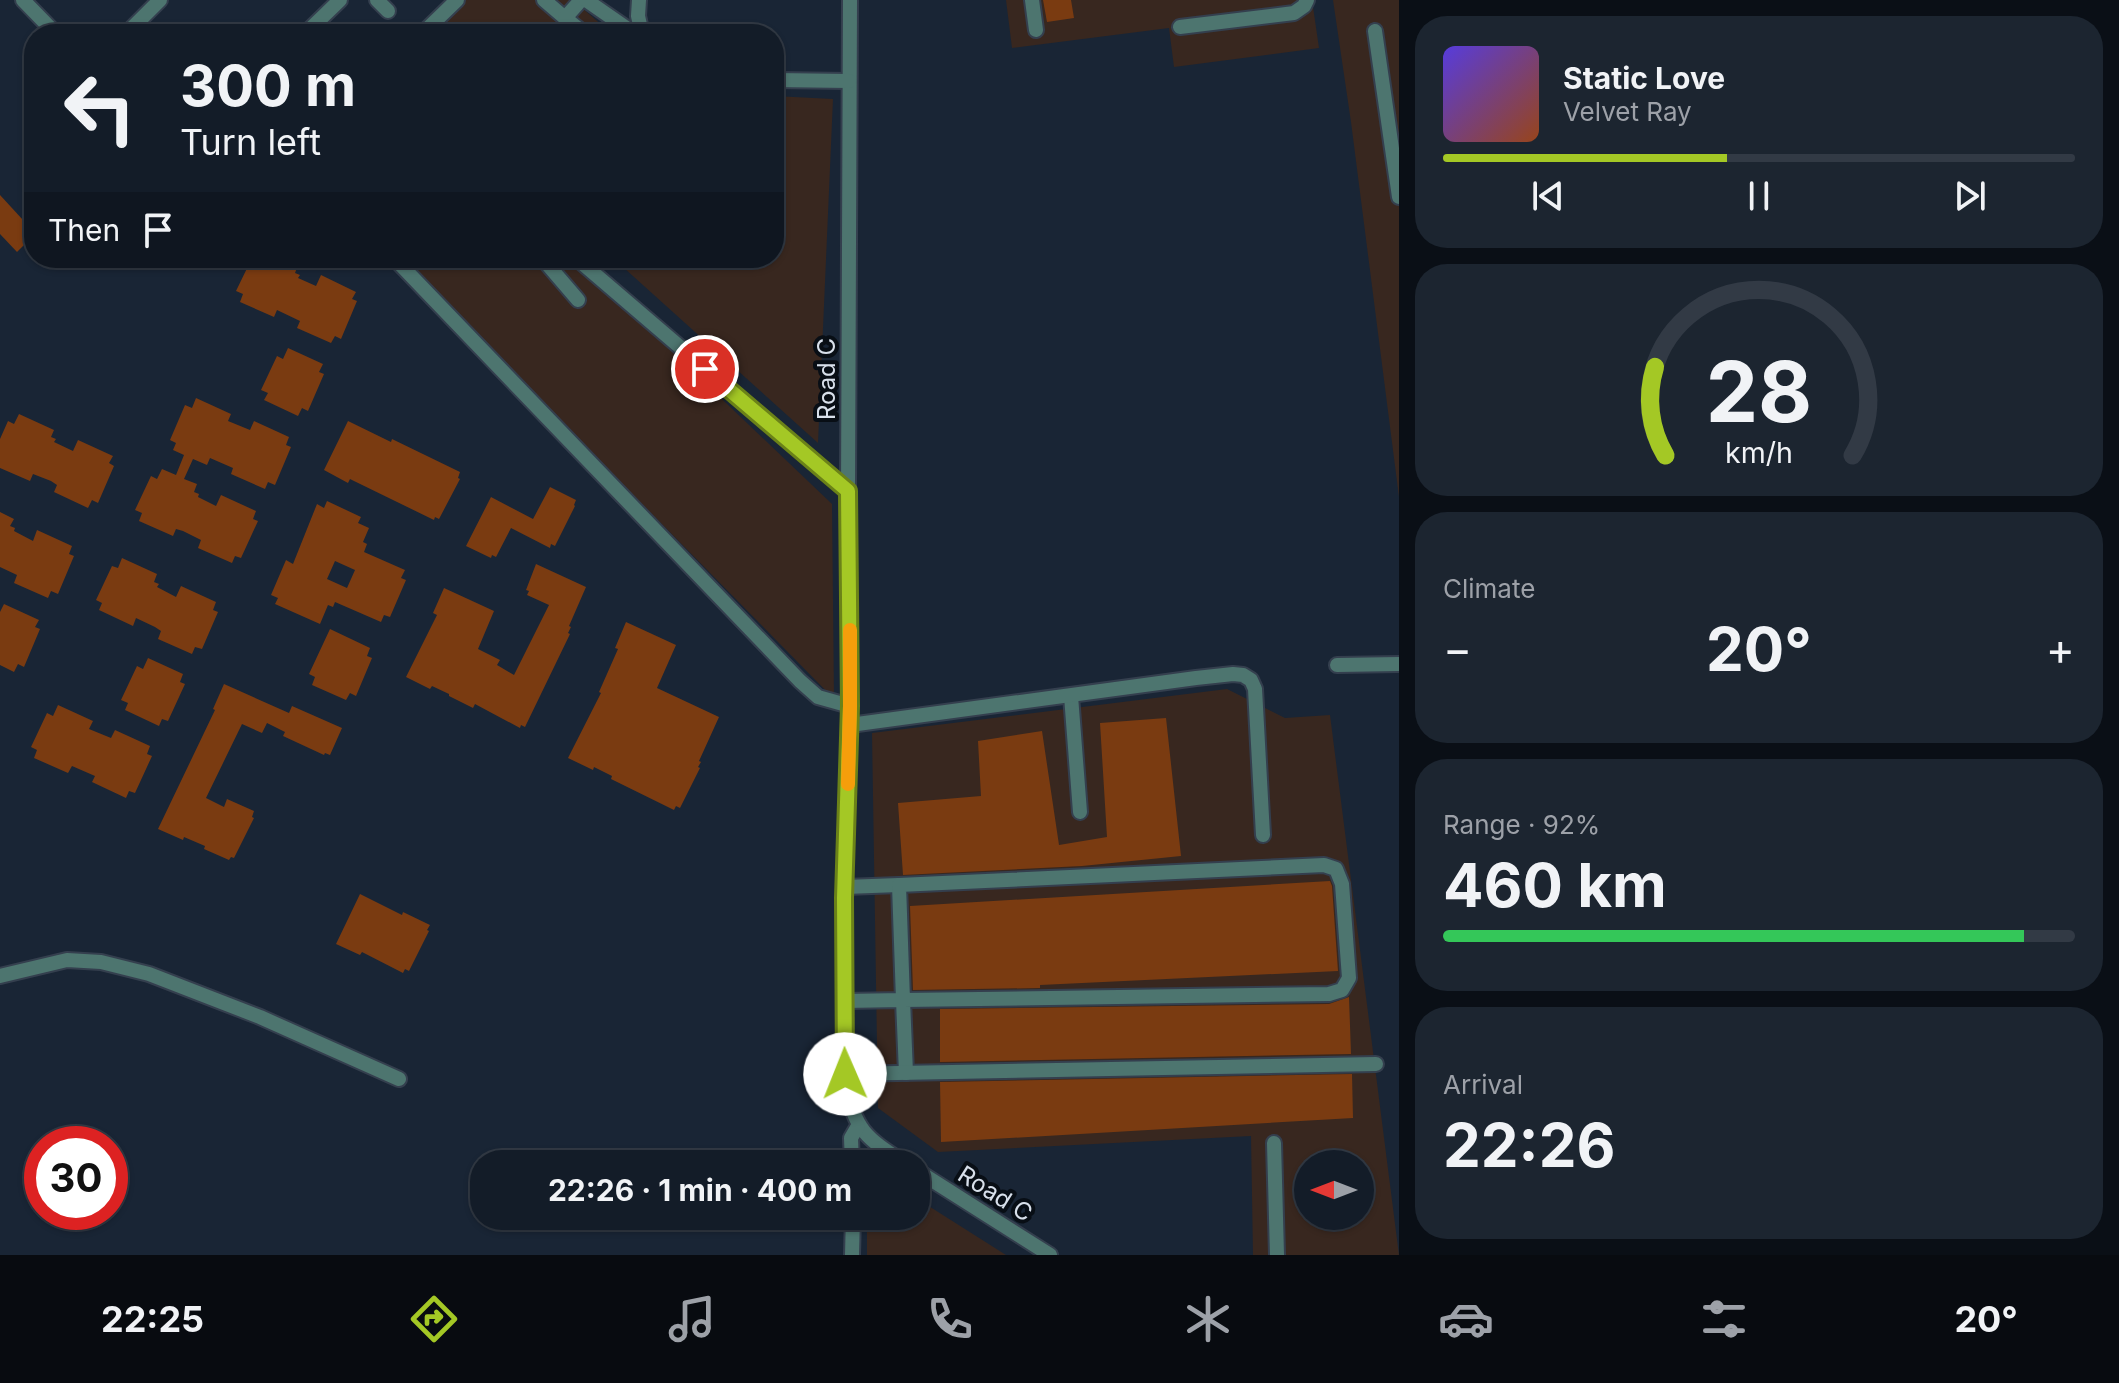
<!DOCTYPE html>
<meta charset="utf-8">
<style>
:root{--surface:#131c28;--page:#1c2530;--text:#f1f3f6;--muted:#9da1a8;--line:#323a45;--accent:#a4c825}
body{margin:0;font-family:Inter,sans-serif;background:var(--page);color:var(--text);height:100vh;display:flex;flex-direction:column;font-size:30px;white-space:nowrap}
*{box-sizing:border-box;margin:0}
p{font-size:26px;color:var(--muted)}
.icon{flex:none;width:44px;height:44px;fill:none;stroke:currentColor;stroke-width:2;stroke-linecap:round;stroke-linejoin:round}
.map{position:relative;flex:1;overflow:hidden}
.panel{display:flex;flex-direction:column;gap:16px;padding:16px;background:#0a0f16;width:720px}
.panel>*{flex:none}
.banner{position:absolute;left:24px;top:24px;width:760px;height:244px;border-radius:32px;box-shadow:0 2px 6px #0004,0 0 0 2px var(--line);background:#131c28;color:var(--text);overflow:hidden}
.needle{width:52px;rotate:270deg}
.fabs{position:absolute;left:1294px;top:1150px;display:grid;gap:16px}
.fabs a{display:grid;place-items:center;width:80px;height:80px;border-radius:50%;background:var(--surface);box-shadow:0 2px 6px #0004,0 0 0 2px var(--line);font-size:40px}
.speed{position:absolute;left:24px;top:1126px;display:flex;gap:16px;font-size:40px;font-weight:700;text-align:center}
.speed>*{display:grid;place-content:center;width:104px;height:104px;border-radius:50%;background:var(--surface);box-shadow:0 2px 6px #0004,0 0 0 2px var(--line);line-height:1}
.speed .limit{border:12px solid #d22;background:#fff;color:#111}
.pin{position:absolute;display:grid;place-items:center;width:68px;height:68px;color:#fff;margin:-34px;border:4px solid #fff;border-radius:50%;box-shadow:0 2px 8px #0007}
.me{position:absolute;width:88px;margin:-44px;rotate:359deg;stroke-linejoin:round;filter:drop-shadow(0 0 6px #0008)}
.turn{display:flex;align-items:center;gap:28px;height:168px;padding:0 24px;font-size:36px}
.turn .icon{width:104px;height:104px;stroke-width:2.5}
.turn b{display:block;font-size:56px;line-height:68px}
.then{display:flex;align-items:center;height:76px;padding:0 24px;background:#0003;gap:16px;font-size:30px}
.big{font-size:60px;font-weight:700;line-height:1.1}
.panel .widget{flex:1;display:flex;flex-direction:column;justify-content:center;gap:12px;min-width:0;padding:0 28px;border-radius:32px;background:var(--page)}
.panel .dial{align-items:center;gap:0}
.dial svg{height:208px;overflow:visible;fill:none;stroke:var(--line);stroke-width:7;stroke-linecap:round;text-anchor:middle}
.dial text{fill:var(--text);stroke:none}
.song{display:flex;align-items:center;gap:24px}
.cover{width:96px;height:96px;border-radius:12px;background:linear-gradient(135deg,hsl(250 70% 55%),hsl(20 70% 35%))}
.played{height:8px;border-radius:4px;background:linear-gradient(90deg,var(--accent) 45%,var(--line) 45%)}
.keys{display:flex;justify-content:space-around;direction:ltr}
.heat{display:flex;justify-content:space-between;align-items:center;font-size:44px;direction:ltr}
.charge{height:12px;border-radius:6px;background:linear-gradient(90deg,#34c759 92%,var(--line) 0)}
.trip{position:absolute;left:470px;top:1150px;width:460px;height:80px;border-radius:32px;background:var(--surface);box-shadow:0 2px 6px #0004,0 0 0 2px var(--line);font-weight:700;line-height:80px;text-align:center}
.tabs{display:flex;height:128px;justify-content:space-around;align-items:center;background:#080b10;color:var(--muted)}
.tabs .icon{width:56px;height:56px}
.tabs .active{color:var(--accent)}
.tabs b{font-size:36px;color:var(--text)}
main{display:flex;flex:1;min-height:0}
.map>svg:first-child{display:block}
.industrial{fill:#38271f;fill-rule:evenodd}
.building{fill:#7a3b11;fill-rule:evenodd}
.lines{fill:none;stroke-linecap:round;stroke-linejoin:round}
.minor-casing{stroke:#343f4e;stroke-width:18}
.minor{stroke:#4d756f;stroke-width:14}
.route-casing{stroke:#6b8218;stroke-width:20}
.route{stroke:#a4c825;stroke-width:14}
.slow{stroke:#f59e0b;stroke-width:14}
.labels{text-anchor:middle;stroke-width:8;stroke-linejoin:round;paint-order:stroke}
.street-label{font-size:24px;fill:#d8e0eb;stroke:#080e15}
</style>
<main>
<div class="map">
<svg width="1399" height="1255" viewBox="0 0 1399 1255">
<rect width="100%" height="100%" fill="#192535"/>
<g class="industrial">
<path d="M445,0H573L612,34H411Z"/>
<path d="M1006,0H1312L1319,48L1174,67L1169,28L1012,48Z"/>
<path d="M1333,0H1399V497L1351,122Z"/>
<path d="M774,96L833,99L818,443L613,258H774Z"/>
<path d="M400,258H574L832,504L834,699Z"/>
<path d="M1227,689L1285,718L1330,715L1399,1255H1253L1251,1136L938,1152L878,1108L872,733ZM1308,1164H1360V1216H1308Z"/>
<path d="M916,1198L1006,1255H867V1216H916Z"/>
</g>
<g class="building">
<path d="M1043,0H1071L1074,18L1047,22Z"/>
<path d="M0,195L34,232V235L17,252L0,234Z"/>
<path d="M252,258H282L298,265L295,273L300,275L298,278L316,286L321,275L356,292L352,299L357,301L341,339L335,336L331,343L297,328L300,321L277,310L274,317L240,302L243,294L236,291Z"/>
<path d="M288,348L323,364L319,372L324,374L308,411L302,408L298,416L264,400L268,393L261,390L277,356L283,359Z"/>
<path d="M196,398L231,414L228,421L250,430L254,421L289,437L286,445L291,447L275,485L268,482L265,489L231,474L233,468L210,458L207,465L193,459L184,479L197,484L194,492L199,494L198,497L216,506L221,495L256,511L253,519L258,521L241,558L235,556L232,563L198,548L201,540L183,531L176,529L173,536L139,521L142,513L135,510L151,476L157,479L162,469L176,475L184,455L173,450L176,443L170,440L185,405L192,408Z"/>
<path d="M19,414L54,430L51,437L56,439L54,442L73,451L78,440L113,456L109,463L114,466L98,503L92,500L88,508L54,492L57,485L51,481L33,474L30,481L0,468V439L8,421L14,424Z"/>
<path d="M348,421L391,442L392,439L460,472L458,478L460,479L439,519L435,517L434,520L354,481L350,479L348,483L324,470Z"/>
<path d="M550,487L576,500L574,505L575,506L555,546L551,544L550,548L511,528L496,557L492,555L491,558L466,546L491,497L533,519Z"/>
<path d="M327,501L361,517L358,523L369,528L363,542L367,544L364,552L405,570L401,578L406,580L390,617L384,615L381,622L335,602L333,607L328,605L320,624L275,604L278,598L271,595L286,560L293,564L317,504L324,508ZM335,561L355,570L347,588L327,579Z"/>
<path d="M0,512L14,519L10,526L15,528L14,531L33,541L37,530L72,546L69,554L74,556L58,594L51,591L48,598L14,583L17,575L0,567Z"/>
<path d="M122,558L157,574L154,582L159,584L157,587L176,597L181,586L216,602L213,610L218,612L202,649L195,647L192,654L158,639L161,631L155,627L136,618L133,626L99,610L102,603L96,600L112,566L118,568Z"/>
<path d="M536,564L586,587L569,626L571,627L568,633L570,634L525,727L521,725L520,728L475,704L473,708L449,696V694L432,686L430,689L406,677L437,615L433,613L444,588L494,611L478,649L500,660L497,665L514,675L549,605L527,595L529,591L526,590Z"/>
<path d="M4,604L39,620L35,627L40,629L24,667L18,664L14,672L0,665V612Z"/>
<path d="M626,622L676,645L657,688L719,717L699,761L701,762L698,767L700,768L680,808L676,806L674,810L611,779L612,776L594,767L593,770L568,758L601,693L599,692L618,649L615,648Z"/>
<path d="M330,629L370,648L367,656L372,658L356,696L350,693L346,700L312,685L315,677L309,674Z"/>
<path d="M148,658L183,674L180,682L185,684L168,721L162,719L159,726L125,710L128,703L121,700L137,666L143,669Z"/>
<path d="M224,684L289,713L292,706L342,728L330,755L325,753L324,755L283,736L285,732L267,723L262,733L242,724L206,798L224,807L227,799L254,811L252,817L254,818L234,858L231,857L229,860L204,849L205,846L184,837L183,840L158,829L215,710L213,709Z"/>
<path d="M58,705L93,721L89,729L111,738L115,730L150,746L147,754L152,756L135,793L129,791L126,798L92,782L95,776L72,766L68,773L34,758L37,750L31,747L47,713L53,716Z"/>
<path d="M1166,718L1181,856L1082,866L903,875L898,803L981,796L978,741L1042,731L1059,845L1107,837L1100,723Z"/>
<path d="M1330,881L1332,886L1338,971L1040,985V988L913,990L910,906Z"/>
<path d="M360,894L402,915L403,912L430,925L427,930L429,931L409,971L405,969L403,973L362,952L360,955L336,944Z"/>
<path d="M1349,997L1351,1054L940,1062V1009L1329,1004Z"/>
<path d="M1352,1074L1353,1118L941,1142L940,1082Z"/>
</g>
<g class="lines">
<defs>
<g id="minor">
<path d="M23,0L56,34"/>
<path d="M377,0L388,11"/>
<path d="M544,0L565,18"/>
<path d="M581,0L565,18L585,34"/>
<path d="M586,0L635,34"/>
<path d="M639,0L638,16L642,34"/>
<path d="M850,0L848,491L850,706L844,898L846,1084C854,1131 868,1139 906,1164"/>
<path d="M1032,0L1036,30"/>
<path d="M1180,27L1294,13L1304,6L1307,0"/>
<path d="M1375,31L1399,197"/>
<path d="M126,34L160,0"/>
<path d="M305,34L340,0"/>
<path d="M422,34L457,0"/>
<path d="M774,80L849,81"/>
<path d="M394,258L800,681L818,697L850,706"/>
<path d="M542,258L578,300"/>
<path d="M576,258L848,491"/>
<path d="M1337,665L1399,664"/>
<path d="M1071,696L1080,812"/>
<path d="M850,725L1196,678L1233,674L1243,675L1251,680L1255,689L1263,835"/>
<path d="M845,887L899,885"/>
<path d="M0,976L67,960L101,962L149,974L260,1017L399,1079"/>
<path d="M844,1001L903,1000L899,885L1324,865L1336,869L1342,884L1349,978L1342,990L1329,994L903,1000L906,1073"/>
<path d="M845,1074L1376,1064"/>
<path d="M1274,1143L1277,1255"/>
<path d="M852,1164L851,1138L858,1126"/>
<path d="M916,1170L1050,1255"/>
<path d="M852,1255L853,1216"/>
</g>
</defs>
<use href="#minor" class="minor-casing"/>
<use href="#minor" class="minor"/>
</g>
<g class="lines">
<defs>
<path id="route" d="M705,369L848,491L850,706L844,898L845,1074"/>
</defs>
<use href="#route" class="route-casing"/>
<use href="#route" class="route"/>
<path class="slow" d="M848,784L850,706V630"/>
</g>
<g class="labels">
<g class="street-label">
<text transform="translate(827 379) rotate(-90)" y="8">Road C</text>
<text transform="translate(995 1194) rotate(32)" y="8">Road C</text>
</g>
</g>
</svg>
<div class="fabs">
<a><svg class="needle" viewBox="-14 -14 28 28"><path d="M0-13l5 13h-10z" fill="#e53935"/><path d="M0 13l5-13h-10z" fill="#9da1a8"/></svg></a>
</div>
<div class="speed"><div class="limit">30</div></div>
<div class="pin" style="left:705px;top:369px;background:#d93025"><svg class="icon" aria-label="arrive" viewBox="0 0 24 24"><path d="M6 21V4h12l-3 4 3 4H6"/></svg></div>
<svg class="me" style="left:845px;top:1074px" viewBox="-20 -20 40 40"><circle r="19" fill="#fff"/><path d="M0-13L10 11 0 6-10 11z" fill="#a4c825"/></svg>
<div class="trip">22:26 · 1 min · 400 m</div>
<div class="banner">
<div class="turn"><svg class="icon" aria-label="left" viewBox="0 0 24 24"><path d="M17 20v-9H6M10 6l-5 5 5 5"/></svg><div><b>300 m</b>Turn left</div></div>
<div class="then">Then<svg class="icon" aria-label="arrive" viewBox="0 0 24 24"><path d="M6 21V4h12l-3 4 3 4H6"/></svg></div>
</div>
</div>
<section class="panel">
<div class="widget">
<div class="song"><i class="cover"></i><div><b>Static Love</b><p>Velvet Ray</p></div></div>
<div class="played"></div>
<div class="keys"><svg class="icon" aria-label="previous" viewBox="0 0 24 24"><path d="M18 5L8 12l10 7zM5 5v14"/></svg><svg class="icon" aria-label="pause" viewBox="0 0 24 24"><path d="M8 5v14M16 5v14"/></svg><svg class="icon" aria-label="next" viewBox="0 0 24 24"><path d="M6 5l10 7-10 7zM19 5v14"/></svg></div>
</div>
<div class="widget dial"><svg viewBox="0 0 100 80">
<path d="M14 69A42 42 0 1 1 86 69"/>
<path d="M14 69A42 42 0 0 1 10 35" stroke="#a4c825"/>
<text x="50" y="56" font-size="32" font-weight="700">28</text>
<text x="50" y="72" font-size="11">km/h</text>
</svg></div>
<div class="widget"><p>Climate</p>
<div class="heat"><a>−</a><b class="big">20°</b><a>+</a></div>
</div>
<div class="widget"><p>Range · 92%</p><b class="big">460 km</b><div class="charge"></div></div>
<div class="widget"><p>Arrival</p><b class="big">22:26</b></div>
</section>
</main>
<nav class="tabs">
<b>22:25</b>
<svg class="icon active" aria-label="directions" viewBox="0 0 24 24"><path d="M12 3l9 9-9 9-9-9zM9 14v-3h6M13 9l2 2-2 2"/></svg>
<svg class="icon" aria-label="music" viewBox="0 0 24 24"><path d="M9 18V5l10-2v13"/><circle cx="6" cy="18" r="3"/><circle cx="16" cy="16" r="3"/></svg>
<svg class="icon" aria-label="phone" viewBox="0 0 24 24"><path d="M5 4h4l2 5-3 2q2 4 5 5l2-3 5 2v4C11 20 4 13 5 4z"/></svg>
<svg class="icon" aria-label="climate" viewBox="0 0 24 24"><path d="M12 3v18M4 7l16 10M4 17L20 7"/></svg>
<svg class="icon" aria-label="car" viewBox="0 0 24 24"><path d="M5 17H2v-5l4-1 3-4h7l3 4 3 1v5h-3M9 17h6M6 11h13"/><circle cx="7" cy="17" r="2"/><circle cx="17" cy="17" r="2"/></svg>
<svg class="icon" aria-label="filters" viewBox="0 0 24 24"><path d="M4 7h16M4 17h16"/><circle cx="9" cy="7" r="2"/><circle cx="15" cy="17" r="2"/></svg>
<b>20°</b>
</nav>
